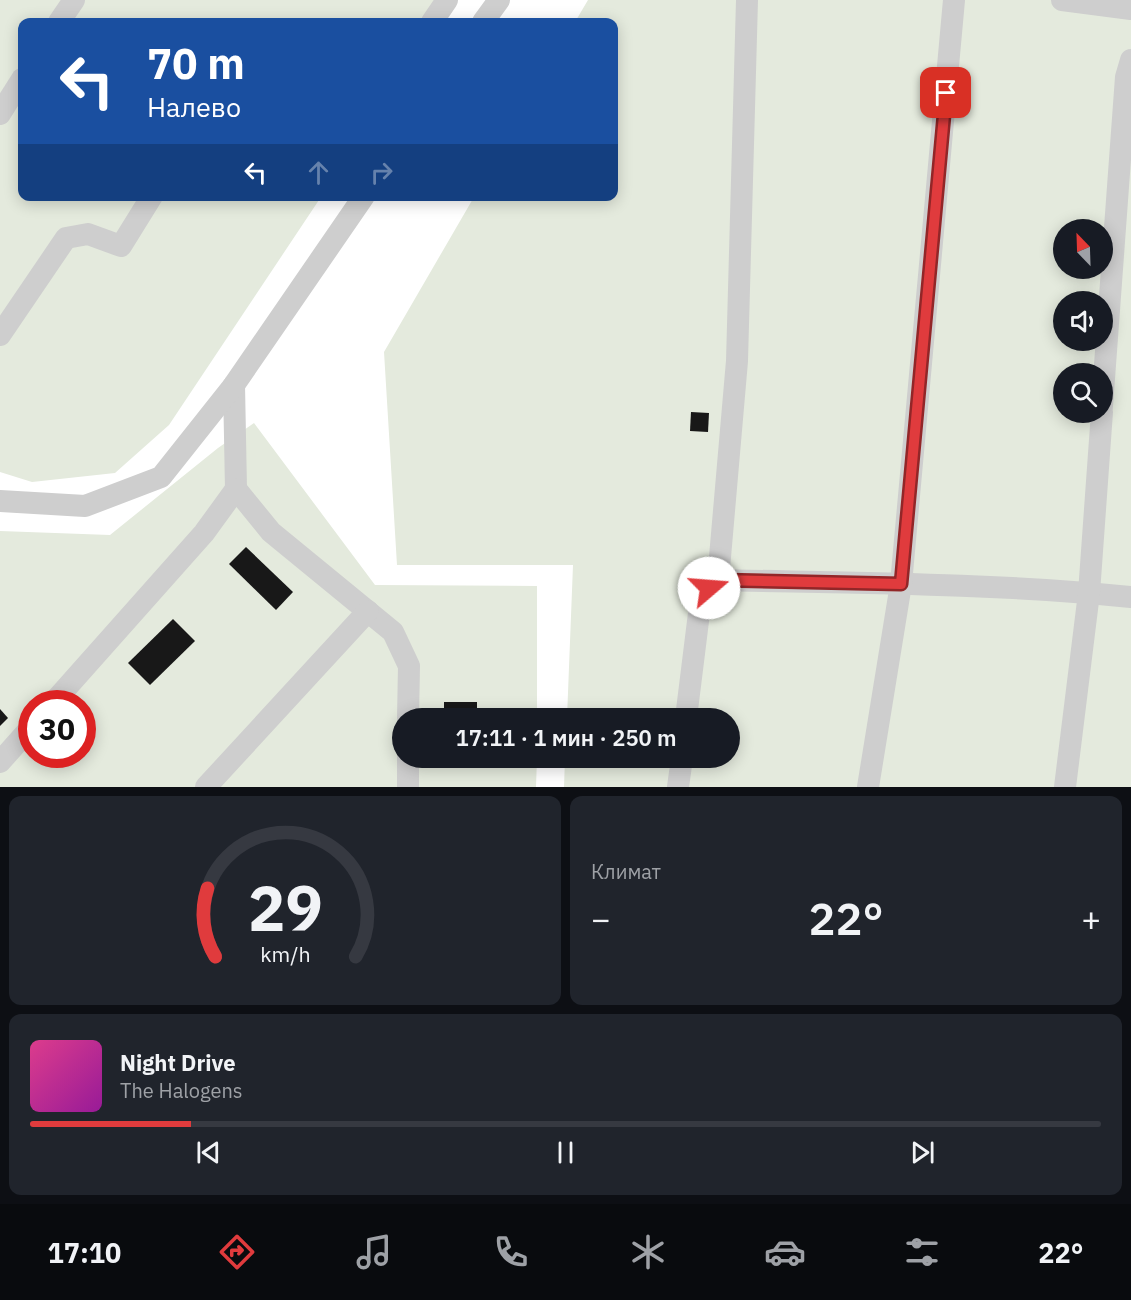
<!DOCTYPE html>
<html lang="ru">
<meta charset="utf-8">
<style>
:root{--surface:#171b24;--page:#20242c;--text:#f1f3f6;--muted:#9ea1a6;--line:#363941;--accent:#e03b3d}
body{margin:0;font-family:"IBM Plex Sans",sans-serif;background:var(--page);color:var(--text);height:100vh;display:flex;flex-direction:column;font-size:22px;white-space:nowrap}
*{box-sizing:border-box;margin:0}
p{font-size:20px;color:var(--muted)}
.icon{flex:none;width:33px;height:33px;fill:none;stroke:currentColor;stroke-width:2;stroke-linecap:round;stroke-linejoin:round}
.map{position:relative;height:787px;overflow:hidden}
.panel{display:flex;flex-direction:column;gap:9px;padding:9px;background:#0d0f14;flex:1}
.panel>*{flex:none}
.top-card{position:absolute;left:18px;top:18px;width:600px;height:183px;border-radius:12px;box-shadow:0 3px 15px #0003;background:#1a4fa0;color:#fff;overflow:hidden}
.needle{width:39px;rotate:337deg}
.fabs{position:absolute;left:1053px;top:219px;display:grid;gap:12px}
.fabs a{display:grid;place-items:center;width:60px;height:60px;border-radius:50%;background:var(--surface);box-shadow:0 3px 15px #0003;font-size:30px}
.speed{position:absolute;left:18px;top:690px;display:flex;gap:12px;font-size:30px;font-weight:700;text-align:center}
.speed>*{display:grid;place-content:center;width:78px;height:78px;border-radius:50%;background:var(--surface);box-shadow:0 3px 15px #0003;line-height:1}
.speed .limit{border:9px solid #d22;background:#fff;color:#111}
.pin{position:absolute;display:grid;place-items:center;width:51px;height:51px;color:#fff;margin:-26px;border-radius:12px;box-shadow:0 3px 9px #0006}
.me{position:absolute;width:66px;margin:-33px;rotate:72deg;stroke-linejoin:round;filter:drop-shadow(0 0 4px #0008)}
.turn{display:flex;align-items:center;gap:21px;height:126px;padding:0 30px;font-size:27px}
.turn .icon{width:78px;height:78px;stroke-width:2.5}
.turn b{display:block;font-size:42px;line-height:51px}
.lanes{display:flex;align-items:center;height:57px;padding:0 30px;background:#0003;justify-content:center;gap:30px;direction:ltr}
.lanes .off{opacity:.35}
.big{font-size:45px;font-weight:600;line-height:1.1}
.panel .widget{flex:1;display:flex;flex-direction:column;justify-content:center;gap:9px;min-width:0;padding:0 21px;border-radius:12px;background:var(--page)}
.panel .dial{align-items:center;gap:0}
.dial svg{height:156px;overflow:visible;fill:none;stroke:var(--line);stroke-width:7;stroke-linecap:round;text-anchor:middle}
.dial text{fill:var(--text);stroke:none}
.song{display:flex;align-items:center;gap:18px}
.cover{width:72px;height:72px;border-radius:9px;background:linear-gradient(135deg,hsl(330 70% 55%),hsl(300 70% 35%))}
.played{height:6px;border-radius:3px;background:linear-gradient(90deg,var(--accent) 15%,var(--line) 15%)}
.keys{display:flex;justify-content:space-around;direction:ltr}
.heat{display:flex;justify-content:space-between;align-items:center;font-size:33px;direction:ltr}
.panel .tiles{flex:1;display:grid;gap:9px;grid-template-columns:1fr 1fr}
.widget:last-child{grid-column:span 2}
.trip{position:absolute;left:392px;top:708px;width:348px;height:60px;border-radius:30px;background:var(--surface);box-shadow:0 3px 15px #0003;font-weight:600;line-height:60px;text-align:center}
.menu{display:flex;height:96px;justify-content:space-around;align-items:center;background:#090b0e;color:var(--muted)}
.menu .icon{width:42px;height:42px}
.menu .active{color:var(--accent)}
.menu b{font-size:27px;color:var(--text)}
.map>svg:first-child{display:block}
.green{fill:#e4eadd;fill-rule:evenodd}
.building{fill:#181818}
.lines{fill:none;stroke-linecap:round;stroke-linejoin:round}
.minor{stroke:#cecece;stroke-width:22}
.route-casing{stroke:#922628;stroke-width:15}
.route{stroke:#e03b3d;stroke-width:10}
</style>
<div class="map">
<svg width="1131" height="787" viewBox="0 0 1131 787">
<rect width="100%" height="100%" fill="#fff"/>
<g class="green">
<path d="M0,0H452L437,22H22V196L321,197L169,425L115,473L32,482L0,472Z"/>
<path d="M588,0H1131V787H564L565,758H729V718H567L573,565H397L384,352L474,197L614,196V22H575ZM1064,230H1102V268H1064ZM1064,302H1102V340H1064ZM1064,374H1102V412H1064Z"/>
<path d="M254,423L375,585L537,586V718H402V758H537L536,787H0V531L110,535L218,448ZM32,704H82V754H32Z"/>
</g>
<g class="building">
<path d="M691,412L709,413L708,432L690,431Z"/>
<path d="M246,547L293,592L276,610L229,564Z"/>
<path d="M173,619L195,641L150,685L128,663Z"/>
<rect x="444" y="702" width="33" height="16"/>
<path d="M0,709L8,718L0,726Z"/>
</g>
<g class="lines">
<g class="minor">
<path d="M1062,0L1131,9"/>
<path d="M59,22L74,0"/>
<path d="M432,22L447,0"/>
<path d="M483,22L499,0"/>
<path d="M0,114L22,79"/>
<path d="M0,335L66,238L88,234L121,246L152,196"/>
<path d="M234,385L236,489L271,532L393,632L409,666L408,718"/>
<path d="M1102,406L1126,77L1131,60"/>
<path d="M0,501L85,506L161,477L234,385L364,196"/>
<path d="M718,580L737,361L747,0"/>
<path d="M52,704L204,533L236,489"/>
<path d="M686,718L701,597L718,580C855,583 994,583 1131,597"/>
<path d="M0,762L32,726"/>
<path d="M206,787L368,611"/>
<path d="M408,787V758"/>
<path d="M678,787L682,758"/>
<path d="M868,787L901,584L954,0"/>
<path d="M1065,787L1089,593L1102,412"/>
</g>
</g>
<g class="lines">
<defs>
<path id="route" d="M709,588L718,580L901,584L946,93"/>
</defs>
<use href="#route" class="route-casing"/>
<use href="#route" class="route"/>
</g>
</svg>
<div class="fabs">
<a><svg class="needle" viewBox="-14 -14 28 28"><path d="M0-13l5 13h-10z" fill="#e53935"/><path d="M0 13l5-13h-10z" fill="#9ea1a6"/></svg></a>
<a><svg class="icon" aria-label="sound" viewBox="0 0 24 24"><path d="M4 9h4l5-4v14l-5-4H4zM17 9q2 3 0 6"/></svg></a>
<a><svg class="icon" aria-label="search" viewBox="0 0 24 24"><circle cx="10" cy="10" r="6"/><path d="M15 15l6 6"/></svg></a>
</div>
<div class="speed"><div class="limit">30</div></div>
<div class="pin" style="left:946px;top:93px;background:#d93025"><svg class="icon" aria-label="arrive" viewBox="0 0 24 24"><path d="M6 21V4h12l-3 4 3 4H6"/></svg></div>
<svg class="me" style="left:709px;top:588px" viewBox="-20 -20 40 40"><circle r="19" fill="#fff"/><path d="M0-13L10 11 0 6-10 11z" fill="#e03b3d"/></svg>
<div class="trip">17:11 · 1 мин · 250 m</div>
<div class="top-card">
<div class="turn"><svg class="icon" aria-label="left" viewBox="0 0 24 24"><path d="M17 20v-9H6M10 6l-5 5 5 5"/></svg><div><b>70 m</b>Налево</div></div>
<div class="lanes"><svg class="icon" aria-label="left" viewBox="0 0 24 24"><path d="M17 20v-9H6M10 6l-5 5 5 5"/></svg><svg class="icon off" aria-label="ahead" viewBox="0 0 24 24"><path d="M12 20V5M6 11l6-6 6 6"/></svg><svg class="icon off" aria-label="right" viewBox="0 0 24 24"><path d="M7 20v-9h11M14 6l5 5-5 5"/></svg></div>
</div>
</div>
<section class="panel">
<div class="tiles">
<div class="widget dial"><svg viewBox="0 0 100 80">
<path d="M14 69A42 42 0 1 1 86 69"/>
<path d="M14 69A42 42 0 0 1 10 34" stroke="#e03b3d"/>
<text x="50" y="56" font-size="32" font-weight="700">29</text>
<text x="50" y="72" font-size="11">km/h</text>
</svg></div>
<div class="widget"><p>Климат</p>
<div class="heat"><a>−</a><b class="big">22°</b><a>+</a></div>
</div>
<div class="widget">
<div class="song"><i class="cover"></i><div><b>Night Drive</b><p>The Halogens</p></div></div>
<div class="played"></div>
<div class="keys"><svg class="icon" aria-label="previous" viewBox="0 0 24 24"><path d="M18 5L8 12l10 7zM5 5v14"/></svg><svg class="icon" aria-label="pause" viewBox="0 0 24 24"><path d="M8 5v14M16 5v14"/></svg><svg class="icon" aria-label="next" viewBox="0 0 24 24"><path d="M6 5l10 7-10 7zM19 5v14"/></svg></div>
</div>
</div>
</section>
<nav class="menu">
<b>17:10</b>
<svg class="icon active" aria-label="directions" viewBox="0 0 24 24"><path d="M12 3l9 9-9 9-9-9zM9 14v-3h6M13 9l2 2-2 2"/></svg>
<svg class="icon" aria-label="music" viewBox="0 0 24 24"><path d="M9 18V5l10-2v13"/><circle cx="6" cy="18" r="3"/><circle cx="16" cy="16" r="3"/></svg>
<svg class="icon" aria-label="phone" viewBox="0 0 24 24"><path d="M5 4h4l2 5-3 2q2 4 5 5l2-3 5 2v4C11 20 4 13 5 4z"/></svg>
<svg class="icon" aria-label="climate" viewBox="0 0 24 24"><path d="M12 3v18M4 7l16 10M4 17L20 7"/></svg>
<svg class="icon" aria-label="car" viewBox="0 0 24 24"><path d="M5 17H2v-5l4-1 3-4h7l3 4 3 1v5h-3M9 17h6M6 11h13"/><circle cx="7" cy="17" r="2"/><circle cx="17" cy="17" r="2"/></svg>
<svg class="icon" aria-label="filters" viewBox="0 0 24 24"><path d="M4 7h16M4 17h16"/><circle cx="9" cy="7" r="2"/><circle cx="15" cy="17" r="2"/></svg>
<b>22°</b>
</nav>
